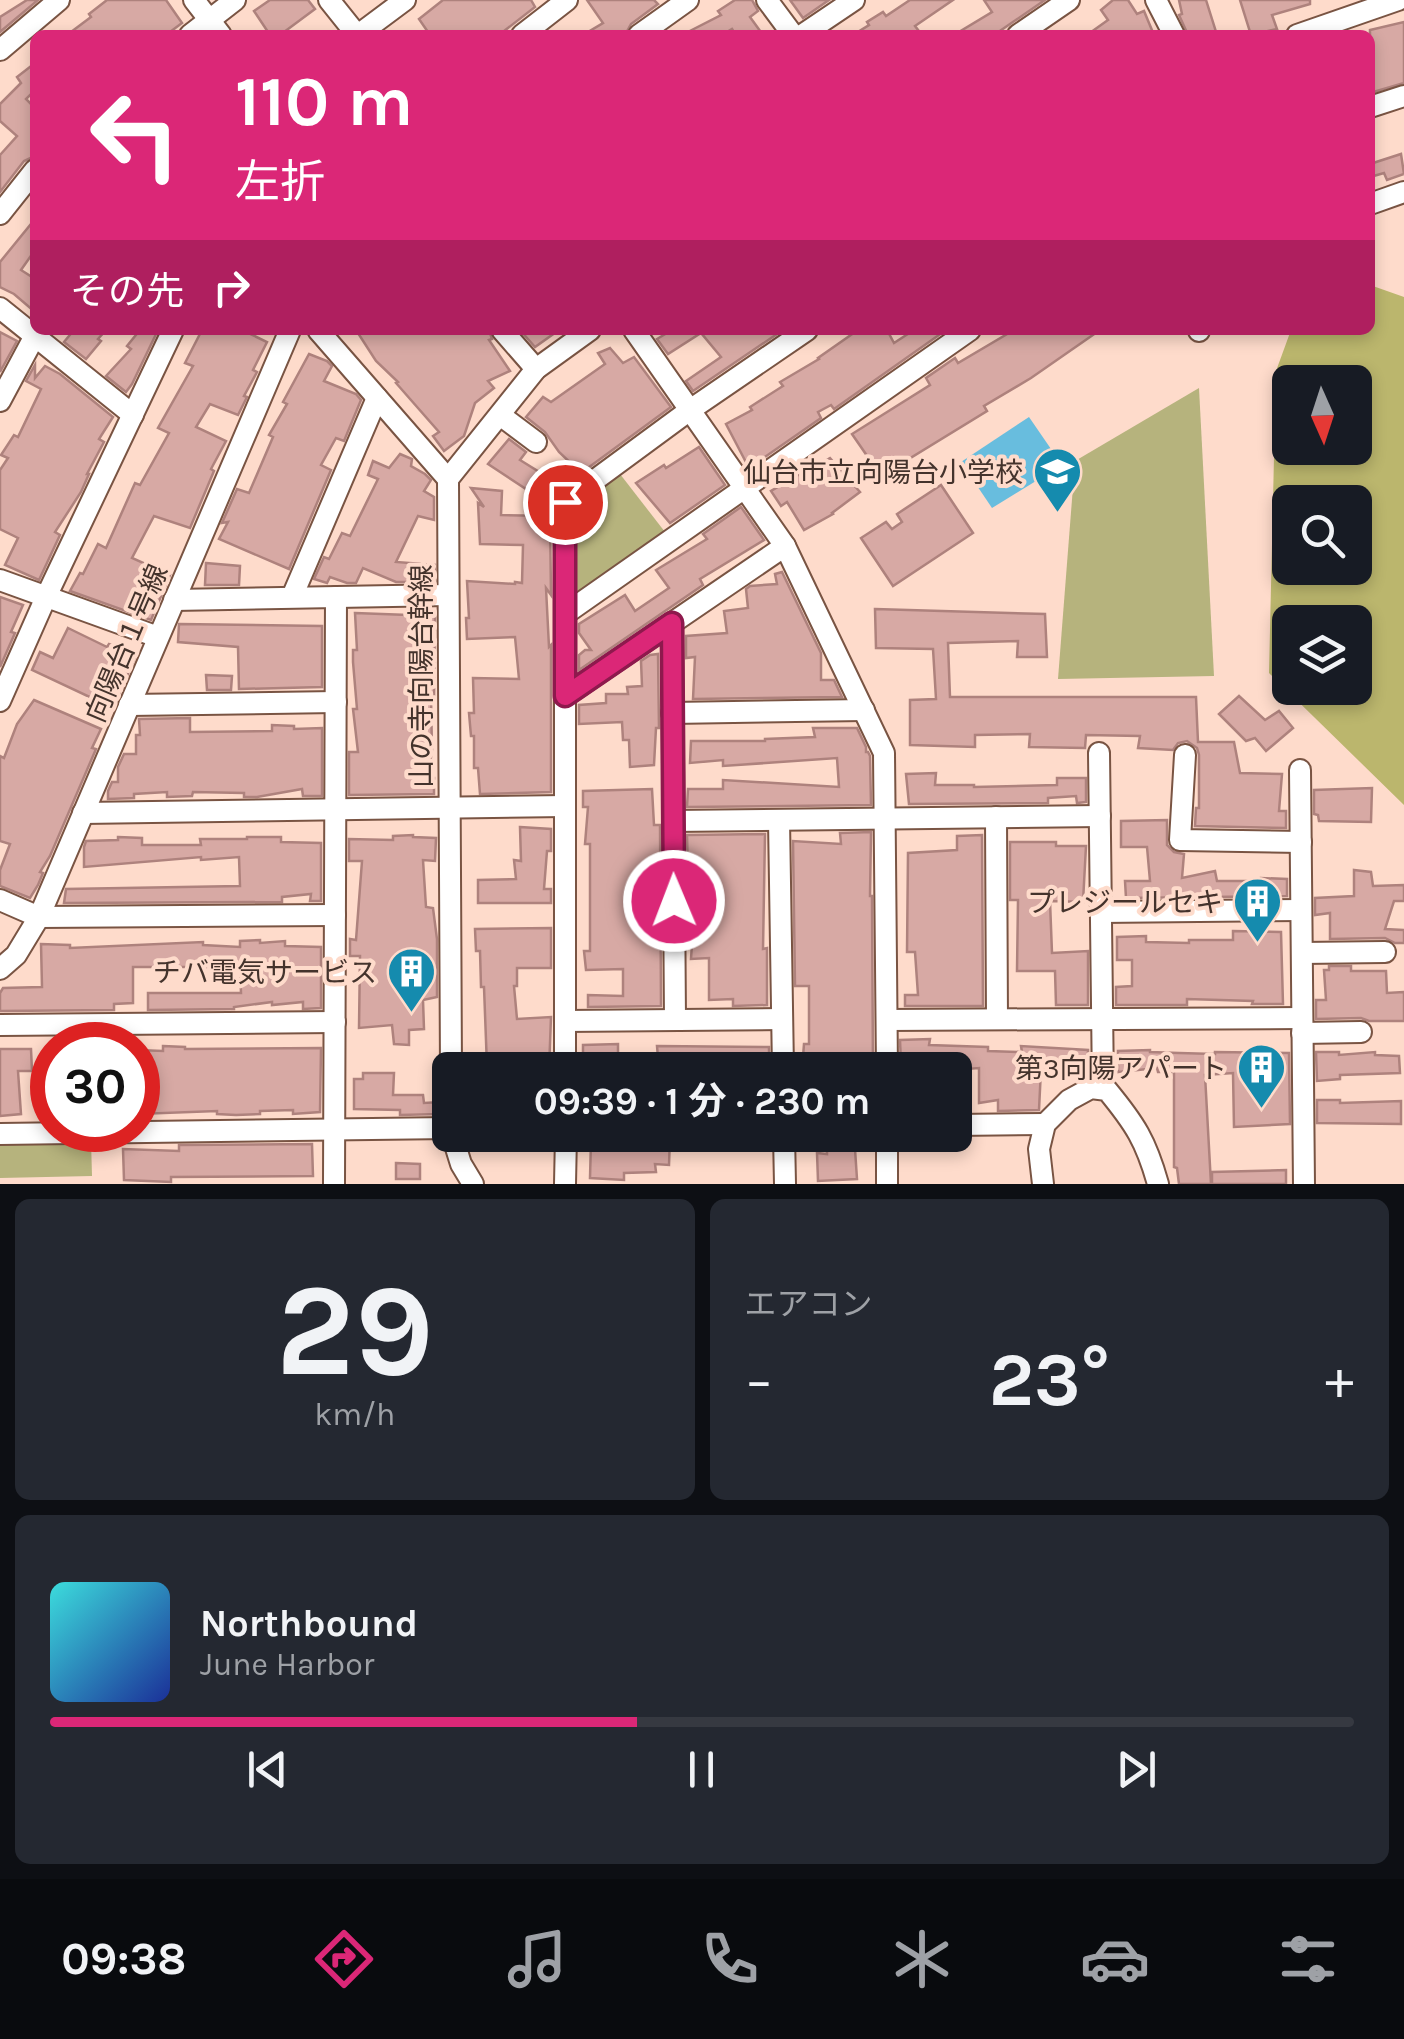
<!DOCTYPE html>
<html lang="ja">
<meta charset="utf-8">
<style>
:root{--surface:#171b24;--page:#242831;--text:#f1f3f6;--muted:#9ea1a6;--line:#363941;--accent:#db2777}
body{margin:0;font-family:Karla,"Noto Sans JP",sans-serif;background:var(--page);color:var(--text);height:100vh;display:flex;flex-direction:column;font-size:38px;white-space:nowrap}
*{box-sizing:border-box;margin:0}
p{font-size:32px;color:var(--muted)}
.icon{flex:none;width:55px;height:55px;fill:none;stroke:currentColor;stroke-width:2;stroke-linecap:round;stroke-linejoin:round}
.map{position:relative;height:1184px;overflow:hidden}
.drawer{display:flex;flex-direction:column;gap:15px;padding:15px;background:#0d0f14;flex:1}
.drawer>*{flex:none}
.banner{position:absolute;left:30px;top:30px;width:1345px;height:305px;border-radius:15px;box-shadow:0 5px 15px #0003;background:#db2777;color:#fff;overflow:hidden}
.needle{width:65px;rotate:177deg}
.controls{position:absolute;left:1272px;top:365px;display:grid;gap:20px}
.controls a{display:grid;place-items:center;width:100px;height:100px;border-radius:15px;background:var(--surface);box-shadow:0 5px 15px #0003;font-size:50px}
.speed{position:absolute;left:30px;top:1022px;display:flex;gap:20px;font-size:50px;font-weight:700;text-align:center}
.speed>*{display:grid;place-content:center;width:130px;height:130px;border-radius:50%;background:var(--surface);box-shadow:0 5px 15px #0003;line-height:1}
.speed .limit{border:15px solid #d22;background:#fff;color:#111}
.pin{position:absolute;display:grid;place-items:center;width:85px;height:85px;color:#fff;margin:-42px;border:5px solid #fff;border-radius:50%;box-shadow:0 2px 10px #0007}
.me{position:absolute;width:110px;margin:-55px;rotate:359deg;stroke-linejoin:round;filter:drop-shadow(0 0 8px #0008)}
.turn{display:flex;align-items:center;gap:35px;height:210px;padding:0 40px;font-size:45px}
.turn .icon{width:130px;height:130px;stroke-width:2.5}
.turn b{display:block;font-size:70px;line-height:85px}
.then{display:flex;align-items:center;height:95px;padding:0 40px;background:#0003;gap:20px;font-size:38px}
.big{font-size:75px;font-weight:700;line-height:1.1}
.drawer .widget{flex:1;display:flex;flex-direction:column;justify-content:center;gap:15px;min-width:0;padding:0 35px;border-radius:15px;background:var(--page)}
.drawer .dial{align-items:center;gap:0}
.dial b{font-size:130px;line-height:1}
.song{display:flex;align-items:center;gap:30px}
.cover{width:120px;height:120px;border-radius:15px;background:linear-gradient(135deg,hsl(180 70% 55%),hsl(230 70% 35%))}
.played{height:10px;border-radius:5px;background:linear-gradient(90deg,var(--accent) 45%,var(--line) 45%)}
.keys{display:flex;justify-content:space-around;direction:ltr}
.heat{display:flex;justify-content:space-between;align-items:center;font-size:55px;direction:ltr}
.drawer .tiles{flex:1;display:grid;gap:15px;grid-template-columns:1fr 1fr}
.widget:last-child{grid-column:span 2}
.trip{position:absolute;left:432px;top:1052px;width:540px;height:100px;border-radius:15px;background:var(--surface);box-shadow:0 5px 15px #0003;font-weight:700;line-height:100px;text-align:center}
.menu{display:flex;height:160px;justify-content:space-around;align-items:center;background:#090b0e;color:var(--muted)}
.menu .icon{width:70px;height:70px}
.menu .active{color:var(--accent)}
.menu b{font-size:45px;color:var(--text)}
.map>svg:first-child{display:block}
.green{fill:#b6b37d}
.forest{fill:#bbb66d;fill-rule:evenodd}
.water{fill:#68bdde}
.building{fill:#d7a9a4;stroke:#ae827d;stroke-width:2.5}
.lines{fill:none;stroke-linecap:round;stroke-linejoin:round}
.minor-casing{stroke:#795443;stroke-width:24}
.minor{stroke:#fff;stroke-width:20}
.route-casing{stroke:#8e194d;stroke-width:25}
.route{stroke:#db2777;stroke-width:18}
.labels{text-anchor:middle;stroke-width:8;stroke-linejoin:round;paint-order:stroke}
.poi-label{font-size:28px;fill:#44332c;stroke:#fedbcb;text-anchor:end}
.street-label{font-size:28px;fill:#44332c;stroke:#fedbcb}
</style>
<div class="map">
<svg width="1404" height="1184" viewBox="0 0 1404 1184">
<rect width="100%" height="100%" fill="#fedbcb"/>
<g class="green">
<path d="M1199,388L1214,676L1058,679L1075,461Z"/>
<path d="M620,474L665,532L574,600L572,510Z"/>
<path d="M91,1140L92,1176L0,1178V1144Z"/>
</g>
<path class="forest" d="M1370,285L1404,297V805L1269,673L1276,371L1291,330H1370ZM1290,382H1355V448H1290ZM1290,502H1355V568H1290ZM1290,622H1355V688H1290Z"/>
<path class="water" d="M1029,417L1062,465L992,508L961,462Z"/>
<g class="building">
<path d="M27,0H38L0,32V17Z"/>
<path d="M107,0H166L182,23L166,35H67L91,17L89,14Z"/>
<path d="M270,0H308L315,9L280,35H270L254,11Z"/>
<path d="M443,0H531L535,7L499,35H430L419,19Z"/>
<path d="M587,0H654L658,4L631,24L625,35H583L603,23Z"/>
<path d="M735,0H752L758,11L750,17L763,35H736L732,29L722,35H682L721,15L718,11Z"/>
<path d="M790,0H829L803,18Z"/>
<path d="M910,0H953L915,26L922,35H853L869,25L867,22L883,12L886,16Z"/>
<path d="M984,0H1045L994,35H954L992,12Z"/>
<path d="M1113,0H1128L1137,14L1144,11L1154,35H1087L1108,20L1101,10Z"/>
<path d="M1179,0H1206L1217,35H1188L1179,15L1182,14Z"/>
<path d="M1240,0H1310V4L1272,15L1277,29L1251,35Z"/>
<path d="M1404,22V83L1370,93V30Z"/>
<path d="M35,63V101L30,95L26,99L35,108V156L24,161L0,192V155L17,136L0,121V104L21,83L17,77Z"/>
<path d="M1401,154L1404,174L1387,180L1384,173L1370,177V164Z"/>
<path d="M35,219V250L21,270L35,279V312L14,294L0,287V262Z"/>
<path d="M74,330H106L98,339L101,341L86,359L64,342Z"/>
<path d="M140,330H158L132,384L126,392L106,376L131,349L127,346Z"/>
<path d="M202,330H242L267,342L253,370L257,372L244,396L247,397L238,415L210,404L196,427L226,441L211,469L214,471L190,528L154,516L132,558L170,575L151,620L70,591L80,573L83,574L98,544L106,548L135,483L140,485L169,433L158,428L193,366L185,363Z"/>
<path d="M356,330H489L492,339L489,340L510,371L488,381L494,388L475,403L464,436L444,451L433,436L439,432L396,383L398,382L376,361Z"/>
<path d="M520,330H559L535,347Z"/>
<path d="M672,330H775L777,334L693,391L686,381L721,357L701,333L668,354L657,339Z"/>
<path d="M858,330H887L894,343L914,330H946L834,409L831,405L818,412L821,418L749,468L726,424L752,410L750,407L783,386L780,382L819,359L818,358Z"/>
<path d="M1014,330H1100L1031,378L984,406L987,411L881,476L852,434L930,385L926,378L955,358L958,363Z"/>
<path d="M0,332L17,341L0,372Z"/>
<path d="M610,348L623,363L634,357L671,407L581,473L559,452L545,432L526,417L543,397L551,402L605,364L598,353Z"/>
<path d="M309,354L327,361L332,366L324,381L356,394L361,400L344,441L336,438L321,465L331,470L289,569L219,539L228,522L222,523L237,489L249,493L273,437L269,435L287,404L283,402Z"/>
<path d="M35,365V378L45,366L60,374L113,417L99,439L104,442L87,474H89L81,492L55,532L60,535L39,580L5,565L18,538L0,529V470L8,458L1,455L14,435L18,437L41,389L26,381Z"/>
<path d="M509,439L526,452L520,460L544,475L532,493L488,464Z"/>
<path d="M699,447L725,485L670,523L636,483L664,465L666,468Z"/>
<path d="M400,454L412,459L411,466L425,474L431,480L424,491L434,497V520L418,516L396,562L435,565V582H396L363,568L356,583H347L330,577L327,583L314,579L324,557L329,559L342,533L350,536L378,479L368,475L373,461L389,468Z"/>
<path d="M812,458L818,465L830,458L860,492L832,513L833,514L804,530L787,502L781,506L771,491L805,471L801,465Z"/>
<path d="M941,485L973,533L893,586L861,538L886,522L892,529L902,522L897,514Z"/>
<path d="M471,488L502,491L501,515L550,516L551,595L546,588L549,647L551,645V792L480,794L478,768H474V736H471L469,713H474L473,678L519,679L515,637L467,639L466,618H469L467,581L515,584V582L522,583L523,545L480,544L478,503L484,507Z"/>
<path d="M741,507L764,540L700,579L703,585L579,670V655L585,650H591L579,633V624L625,595L635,611L669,588L656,570L707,539L703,534Z"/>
<path d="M206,563L240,566L239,585H205Z"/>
<path d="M782,572L821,653V680H834L842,697L693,699L695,657L686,658V636L727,633L724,611L748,608L746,589L750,586L777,584L775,574Z"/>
<path d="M0,597L23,605L11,632L15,633L0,667Z"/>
<path d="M875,609L1045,614L1047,657H1017L1018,641L948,643L950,697H1196L1198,742H1234L1240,773L1282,774L1279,811H1286V828L1195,826L1196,808H1199V755L1197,748L1187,741L1178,743L1173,750L1138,748L1140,736L1086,735L1085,748L1029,747L1030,734L975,735V747L910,745V700L936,699L933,649L876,648Z"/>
<path d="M355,613L435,616L434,698H431L432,750L428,778H434V794L349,795V752H358L353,709H357L353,662V650H357Z"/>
<path d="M179,624L322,626V687L239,689L238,647L178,642Z"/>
<path d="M68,628L107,647L109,644L136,655L113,708L32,670L40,652L53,658Z"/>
<path d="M658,654L659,728H656L654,765L630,767L629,740H623L622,722L579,724V705L606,703V694H628L627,687L642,686L641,661L650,655Z"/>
<path d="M206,675L232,676L231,690H207Z"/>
<path d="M1239,696L1265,720L1279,711L1293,728L1266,751L1255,738L1246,741L1219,714Z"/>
<path d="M34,700L101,729L92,748L96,749L50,856L40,872L43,873L38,885L30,898L0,886V870L10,844L0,841V756L4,758L17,724Z"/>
<path d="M190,718V732L272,731V725L294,726V729L322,728V796H303L302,789L257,797H244V793L193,792L192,796L167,797V792L134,794V798L108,799V791L112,782H118V767L124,754H136V735H140L139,719Z"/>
<path d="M813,728H857L866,747V752H868L870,756L871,805L687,807L688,789H723V780L839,787L837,758L723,766V760L690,763L691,741H765V739L815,737Z"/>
<path d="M936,773L935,785H974V787L1057,785V778H1086V802L1077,803L1076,796L1048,798V803L909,804L906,774Z"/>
<path d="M1372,788L1371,822L1319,821L1318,815L1314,814V790Z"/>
<path d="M652,789L654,825H660L661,1006L588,1007V995L623,996V969L586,970L584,951H590V844H585L588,807H583V791Z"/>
<path d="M1167,820V845L1174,852L1184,854L1182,878L1215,871L1217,881H1261V878L1287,879V896L1126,898L1125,881H1150L1147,847H1121V821Z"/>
<path d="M520,827L551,829V851H547L544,889H551V903H478V880L516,879L514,860L521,861Z"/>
<path d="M871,832L870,896H872L873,1070H802L804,1044H809V986H795L793,841L841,844L840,833Z"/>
<path d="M765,834L763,949L767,948V1005L733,1006V999L709,1000V958L691,959L692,944L697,943V934H704L700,873L688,872L687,835Z"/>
<path d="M413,835V837L436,838L435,861L423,860L426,907L433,908L437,939V997L423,1000L424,1029L409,1030V1045L394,1044L392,1025L359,1028L360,956H350V939L356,940L362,861H349V839L393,840V836Z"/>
<path d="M982,835L983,1006H905V995H918L915,952H907L908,853L957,850V836Z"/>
<path d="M118,837L142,838V845H201L200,839H247V837H281V842L321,843V901H310L311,894L282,897V902L64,903L66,889L240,886L239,857L201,860V857L84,867V847L86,841L118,840Z"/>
<path d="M1010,842H1056V846H1086L1083,902L1050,901L1052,953L1088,951V1005H1056L1055,971H1017L1018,900H1010Z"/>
<path d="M1354,870L1371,872L1373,886L1404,885V901H1394L1385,929L1404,930V943H1395L1385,938L1330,939V913L1315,915V898L1354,896Z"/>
<path d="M551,928V968H517V986H514L517,1019L551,1017L549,1070L487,1067L484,987H481L480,951H476L475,929Z"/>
<path d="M1233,931L1281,932L1283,1004H1252L1253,1001L1187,999V1005H1116V987L1132,986V960H1117V937L1146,936V942L1189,943V940H1233Z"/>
<path d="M260,940V943L285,941V946L321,947V1008L303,1009V1002L272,1005V1002L234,1007V1009L148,1010V993H241L240,967H133V1003L114,1004V1010L0,1011V993L3,988L42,987L41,944L70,945V948L203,942V945L240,947V941Z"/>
<path d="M1329,966H1351V971H1386L1387,993L1404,992V1021H1369L1361,1018L1316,1019V1000H1326L1324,970H1329Z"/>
<path d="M930,1039L929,1045L988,1047V1051L1022,1052L1021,1046L1088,1050V1068L1041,1069L1039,1110L998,1111V1100L979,1103V1068L967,1069V1066L936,1068V1064H901L900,1040Z"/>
<path d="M618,1044V1064H583V1045Z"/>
<path d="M163,1046L185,1047V1049L321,1048L320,1112L293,1114V1110L260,1111V1114L236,1115L217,1114V1111L138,1114V1050L163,1051Z"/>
<path d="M657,1046L769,1047V1068L659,1069Z"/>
<path d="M0,1049H31L32,1071H18L21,1114L0,1116Z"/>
<path d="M1150,1050V1052L1179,1053L1215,1054V1052L1289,1053L1290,1124L1234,1127L1233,1073L1205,1075L1211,1184H1179L1177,1168L1174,1167V1072H1158L1157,1068L1118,1072V1051Z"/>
<path d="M1316,1052H1339V1055L1375,1052V1055L1399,1056L1400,1073L1340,1075V1079L1317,1081Z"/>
<path d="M363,1073H394L393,1095H423L424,1103L440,1102V1114L400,1115V1110L354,1109V1079H363Z"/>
<path d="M1317,1100H1340V1103L1401,1101V1124L1317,1123Z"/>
<path d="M670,1137L669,1165L655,1164L656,1172L624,1173V1180L590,1178L591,1140Z"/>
<path d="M312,1144L313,1176L171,1177V1182L124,1180L123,1149L179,1151V1145Z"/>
<path d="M827,1149H855L857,1179L818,1181L817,1153L827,1154Z"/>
<path d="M396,1163L420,1164V1179H396Z"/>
<path d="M1286,1170V1184H1212V1172Z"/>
</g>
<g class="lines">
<defs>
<g id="minor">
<path d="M194,0L221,35"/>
<path d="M329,0L357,35"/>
<path d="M767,0L793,35"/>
<path d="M1156,0L1174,35"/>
<path d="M190,35L235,0"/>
<path d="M358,35L405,0"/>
<path d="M522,35L567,0"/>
<path d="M639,35L688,0"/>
<path d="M802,35L854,0"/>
<path d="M1018,35L1069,0"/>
<path d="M1297,35L1398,0"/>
<path d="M0,50L59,0"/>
<path d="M1370,107L1404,96"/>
<path d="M1370,204L1404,192"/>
<path d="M0,214L35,170"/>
<path d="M0,308L133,415"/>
<path d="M318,330L448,479L451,1070"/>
<path d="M502,330L536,369"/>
<path d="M634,330L785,546L884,753L887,1070"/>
<path d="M1199,331V330"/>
<path d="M0,401L38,330"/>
<path d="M500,415L536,442"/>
<path d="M448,479L536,369L590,330"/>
<path d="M0,580L158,637"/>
<path d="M292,597L377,398"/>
<path d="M174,600L448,595"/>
<path d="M565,614L970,330"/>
<path d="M672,623L675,1020"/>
<path d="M565,696L785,546"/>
<path d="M0,701L46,597L173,330"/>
<path d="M129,705L336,702"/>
<path d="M672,713L864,710"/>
<path d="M1099,753L1103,1089"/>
<path d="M1185,755L1180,840L1301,842"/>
<path d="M1300,770L1304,1184"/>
<path d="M83,813L565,806"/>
<path d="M996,817L997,1019"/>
<path d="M779,820L783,1070"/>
<path d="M673,821L1100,816"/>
<path d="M0,900L39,917L335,915"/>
<path d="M1101,912L1301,910"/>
<path d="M1302,953L1385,952"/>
<path d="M0,969L16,955L39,917L290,330"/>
<path d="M887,1020L1302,1018"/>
<path d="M565,1021L782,1019"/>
<path d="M0,1025L335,1022"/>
<path d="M1302,1033L1361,1032"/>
<path d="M565,1070V502L690,410L807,330"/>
<path d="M955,1125L1045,1124"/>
<path d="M0,1134L450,1128"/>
<path d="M452,1135L461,1164L473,1184"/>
<path d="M784,1135L785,1184"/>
<path d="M887,1135V1184"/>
<path d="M334,1184L336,597"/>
<path d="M565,1184L566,1135"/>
<path d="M1043,1184L1039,1149L1045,1124L1069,1100L1091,1088L1107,1090C1135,1124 1146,1141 1158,1184"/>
</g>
</defs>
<use href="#minor" class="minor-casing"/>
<use href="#minor" class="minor"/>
</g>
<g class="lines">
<defs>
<path id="route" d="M565,502V696L672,623L674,901"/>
</defs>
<use href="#route" class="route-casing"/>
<use href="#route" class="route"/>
</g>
<defs>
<symbol id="school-pin" viewBox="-11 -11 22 30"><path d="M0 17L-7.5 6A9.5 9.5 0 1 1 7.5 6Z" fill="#158bae" stroke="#fedbcb"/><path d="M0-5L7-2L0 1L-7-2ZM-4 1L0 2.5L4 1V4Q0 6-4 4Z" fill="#fff"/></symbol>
<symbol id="building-pin" viewBox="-11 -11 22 30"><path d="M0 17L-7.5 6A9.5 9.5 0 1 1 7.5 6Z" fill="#158bae" stroke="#fedbcb"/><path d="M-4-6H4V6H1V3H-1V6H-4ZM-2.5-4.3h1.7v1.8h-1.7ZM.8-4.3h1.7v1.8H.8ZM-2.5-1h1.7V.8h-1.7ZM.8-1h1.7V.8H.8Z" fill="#fff"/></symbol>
</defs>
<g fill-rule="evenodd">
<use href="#school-pin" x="1030" y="444" width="55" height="75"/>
<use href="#building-pin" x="1230" y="874" width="55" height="75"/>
<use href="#building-pin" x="384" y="944" width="55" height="75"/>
<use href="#building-pin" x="1234" y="1040" width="55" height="75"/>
</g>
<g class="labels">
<g class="poi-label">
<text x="1023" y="482">仙台市立向陽台小学校</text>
<text x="1223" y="912">プレジールセキ</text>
<text x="377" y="982">チバ電気サービス</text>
<text x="1227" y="1078">第3向陽アパート</text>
</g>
<g class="street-label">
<text transform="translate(126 643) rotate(-67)" y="10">向陽台１号線</text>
<text transform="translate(421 676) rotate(-90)" y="10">山の寺向陽台幹線</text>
</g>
</g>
</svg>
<div class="controls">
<a><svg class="needle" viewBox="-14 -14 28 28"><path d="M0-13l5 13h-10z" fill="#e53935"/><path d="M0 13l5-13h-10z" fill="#9ea1a6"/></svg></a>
<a><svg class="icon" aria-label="search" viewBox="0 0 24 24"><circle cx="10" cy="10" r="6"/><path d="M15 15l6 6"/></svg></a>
<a><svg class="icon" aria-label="layers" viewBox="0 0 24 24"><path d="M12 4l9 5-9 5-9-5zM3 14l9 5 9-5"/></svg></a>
</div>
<div class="speed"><div class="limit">30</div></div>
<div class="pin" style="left:565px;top:502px;background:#d93025"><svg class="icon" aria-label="arrive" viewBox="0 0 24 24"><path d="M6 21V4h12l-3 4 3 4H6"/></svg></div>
<svg class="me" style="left:674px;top:901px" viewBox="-20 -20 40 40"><circle r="17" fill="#db2777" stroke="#fff" stroke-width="3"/><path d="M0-11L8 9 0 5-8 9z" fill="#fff"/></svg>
<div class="trip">09:39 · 1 分 · 230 m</div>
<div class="banner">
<div class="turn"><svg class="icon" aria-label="left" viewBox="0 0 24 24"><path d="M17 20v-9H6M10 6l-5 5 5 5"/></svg><div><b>110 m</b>左折</div></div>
<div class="then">その先<svg class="icon" aria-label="right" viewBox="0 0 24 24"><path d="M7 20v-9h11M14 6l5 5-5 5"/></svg></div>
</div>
</div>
<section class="drawer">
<div class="tiles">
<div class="widget dial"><b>29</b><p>km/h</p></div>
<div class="widget"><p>エアコン</p>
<div class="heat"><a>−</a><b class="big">23°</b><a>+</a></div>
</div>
<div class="widget">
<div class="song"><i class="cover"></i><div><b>Northbound</b><p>June Harbor</p></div></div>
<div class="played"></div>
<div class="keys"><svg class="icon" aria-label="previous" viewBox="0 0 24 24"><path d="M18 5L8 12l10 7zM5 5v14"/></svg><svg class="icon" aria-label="pause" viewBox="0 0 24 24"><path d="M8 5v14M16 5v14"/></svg><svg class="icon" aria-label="next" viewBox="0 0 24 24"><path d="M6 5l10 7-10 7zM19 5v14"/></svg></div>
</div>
</div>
</section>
<nav class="menu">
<b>09:38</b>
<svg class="icon active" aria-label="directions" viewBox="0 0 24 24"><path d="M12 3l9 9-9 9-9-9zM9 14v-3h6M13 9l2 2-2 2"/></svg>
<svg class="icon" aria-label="music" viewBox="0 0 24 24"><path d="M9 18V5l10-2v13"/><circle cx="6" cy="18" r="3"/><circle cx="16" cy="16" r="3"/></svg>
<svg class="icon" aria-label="phone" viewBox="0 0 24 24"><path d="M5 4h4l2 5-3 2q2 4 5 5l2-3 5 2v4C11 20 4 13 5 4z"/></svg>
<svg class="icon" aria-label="climate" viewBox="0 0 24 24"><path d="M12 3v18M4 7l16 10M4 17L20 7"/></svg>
<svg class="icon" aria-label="car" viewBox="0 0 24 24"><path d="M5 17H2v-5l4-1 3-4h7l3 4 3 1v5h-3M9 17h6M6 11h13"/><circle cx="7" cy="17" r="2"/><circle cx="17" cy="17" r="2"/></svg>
<svg class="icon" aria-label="filters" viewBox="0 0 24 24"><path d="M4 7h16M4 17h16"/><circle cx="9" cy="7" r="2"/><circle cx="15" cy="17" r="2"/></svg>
</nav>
